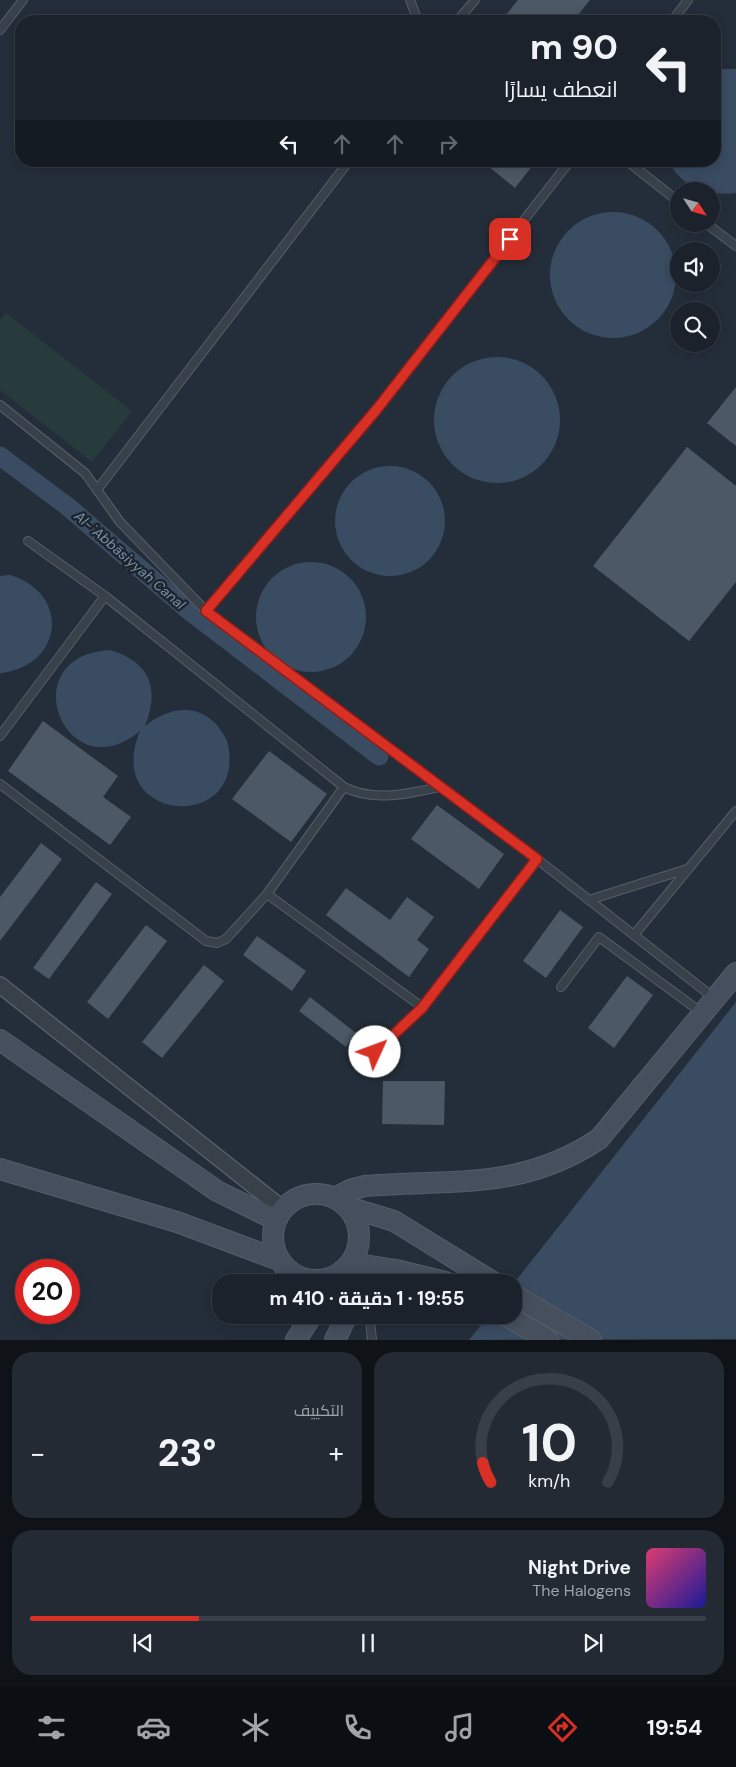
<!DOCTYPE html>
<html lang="ar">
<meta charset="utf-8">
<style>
:root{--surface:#1b222c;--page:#242a34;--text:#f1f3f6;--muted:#a0a4a9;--line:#393f48;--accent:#d93025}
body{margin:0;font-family:"DM Sans",Cairo,sans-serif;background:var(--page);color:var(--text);direction:rtl;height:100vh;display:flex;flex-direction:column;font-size:19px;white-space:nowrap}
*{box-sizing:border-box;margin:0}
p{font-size:16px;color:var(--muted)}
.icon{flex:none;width:28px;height:28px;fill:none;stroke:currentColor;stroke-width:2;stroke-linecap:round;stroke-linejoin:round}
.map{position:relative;height:1340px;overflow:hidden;direction:ltr}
.details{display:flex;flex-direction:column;gap:12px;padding:12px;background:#0f1318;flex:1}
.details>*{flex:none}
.guide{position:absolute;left:15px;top:15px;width:706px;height:152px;border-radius:20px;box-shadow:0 2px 12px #0003,0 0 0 1px var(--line);direction:rtl;background:#1b222c;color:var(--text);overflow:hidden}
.needle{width:32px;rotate:126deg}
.controls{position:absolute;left:670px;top:182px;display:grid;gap:10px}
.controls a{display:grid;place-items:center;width:50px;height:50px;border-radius:50%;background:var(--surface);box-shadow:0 2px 12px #0003,0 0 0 1px var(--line);font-size:25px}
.speed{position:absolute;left:15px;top:1259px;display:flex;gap:10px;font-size:25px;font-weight:700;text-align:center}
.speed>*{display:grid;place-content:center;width:65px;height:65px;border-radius:50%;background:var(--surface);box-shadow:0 2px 12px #0003,0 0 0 1px var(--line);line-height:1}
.speed .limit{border:8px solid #d22;background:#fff;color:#111}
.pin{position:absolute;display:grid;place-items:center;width:42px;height:42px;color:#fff;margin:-21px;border-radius:10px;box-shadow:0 2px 8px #0006}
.me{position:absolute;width:55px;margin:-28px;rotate:47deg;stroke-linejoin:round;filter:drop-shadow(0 0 4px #0008)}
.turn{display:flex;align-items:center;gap:18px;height:105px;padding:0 20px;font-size:22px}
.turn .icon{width:65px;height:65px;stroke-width:2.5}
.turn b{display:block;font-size:35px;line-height:42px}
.lanes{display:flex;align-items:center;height:48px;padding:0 20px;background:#0003;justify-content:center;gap:25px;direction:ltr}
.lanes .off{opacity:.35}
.big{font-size:38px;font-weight:700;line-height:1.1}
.details .tile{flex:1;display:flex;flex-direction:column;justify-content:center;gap:8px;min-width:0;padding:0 18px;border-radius:20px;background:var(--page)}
.details .dial{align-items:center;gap:0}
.dial svg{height:130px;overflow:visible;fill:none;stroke:var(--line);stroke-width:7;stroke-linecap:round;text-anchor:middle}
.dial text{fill:var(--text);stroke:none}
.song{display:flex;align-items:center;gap:15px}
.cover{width:60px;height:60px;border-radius:8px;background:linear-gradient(135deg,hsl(340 70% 55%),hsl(240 70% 35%))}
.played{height:5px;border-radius:2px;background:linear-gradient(90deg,var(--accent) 25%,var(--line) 25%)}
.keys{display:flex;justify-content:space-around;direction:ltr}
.heat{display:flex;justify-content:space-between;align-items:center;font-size:28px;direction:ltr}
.details .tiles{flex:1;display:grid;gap:12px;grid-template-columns:1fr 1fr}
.tile:last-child{grid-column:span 2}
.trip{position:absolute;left:212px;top:1274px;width:310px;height:50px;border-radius:20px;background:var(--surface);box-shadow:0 2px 12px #0003,0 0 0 1px var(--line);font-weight:700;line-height:50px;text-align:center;direction:rtl}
.dock{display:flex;height:80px;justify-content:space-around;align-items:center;background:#0b0e12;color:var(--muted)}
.dock .icon{width:35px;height:35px}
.dock .selected{color:var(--accent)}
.dock b{font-size:22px;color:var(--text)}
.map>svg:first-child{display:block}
.green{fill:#273b3c}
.water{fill:#3a4c62}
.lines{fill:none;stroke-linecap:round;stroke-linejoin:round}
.canal{stroke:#3a4c62;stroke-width:19}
.building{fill:#4c5865}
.service-casing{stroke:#565e68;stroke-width:10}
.minor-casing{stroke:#565e68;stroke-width:18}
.secondary-casing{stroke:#565e68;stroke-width:22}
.service{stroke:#38404a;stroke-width:8}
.minor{stroke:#38404a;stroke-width:15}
.secondary{stroke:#464f5d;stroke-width:20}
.route-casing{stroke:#8d1f18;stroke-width:12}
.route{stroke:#d93025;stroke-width:9}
.labels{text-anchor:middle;stroke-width:5;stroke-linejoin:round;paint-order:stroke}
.water-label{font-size:14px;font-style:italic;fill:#7c92ac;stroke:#1d252f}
</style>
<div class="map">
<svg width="736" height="1340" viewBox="0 0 736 1340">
<rect width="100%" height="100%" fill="#242e3a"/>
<path class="green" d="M6,313L132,411L92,462L0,390V320Z"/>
<g class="water">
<path d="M715,69H736V193C711,196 680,188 669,161H715Z"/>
<circle cx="613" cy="275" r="63"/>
<circle cx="497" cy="420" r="63"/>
<circle cx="390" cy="521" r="55"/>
<circle cx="311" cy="617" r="55"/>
<path d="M10,575C70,593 64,664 2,673H0V576Z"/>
<path d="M110,650C150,662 160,688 145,726C172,704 206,702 225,737C230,746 230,757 229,767C221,831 105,815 140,731C66,793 10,656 110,650Z"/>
<path d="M736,1002V1339L469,1340L489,1315H514V1283Z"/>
</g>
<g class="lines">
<path class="canal" d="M0,456L67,506L187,609L379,756"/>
</g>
<g class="building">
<path d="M518,0H590L573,21H501Z"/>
<path d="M482,161H536L515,188Z"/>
<path d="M736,387V446L707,423Z"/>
<path d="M687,447L736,486V582L689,641L593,566Z"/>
<path d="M43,721L118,776L103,797L131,817L110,845L8,771Z"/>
<path d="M269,751L327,794L291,842L232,799Z"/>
<path d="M437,805L504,854L479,889L411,839Z"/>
<path d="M41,843L62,859L0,941V897Z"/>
<path d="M96,882L112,894L49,979L33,968Z"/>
<path d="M346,888L390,920L407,897L434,917L417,940L429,949L409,977L326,915Z"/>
<path d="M560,910L583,927L546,978L523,961Z"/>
<path d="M146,925L167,941L108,1019L87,1002Z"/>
<path d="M257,936L306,971L292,991L243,955Z"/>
<path d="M204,965L224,981L162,1058L142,1042Z"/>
<path d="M627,976L653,995L614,1048L588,1028Z"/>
<path d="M310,997L356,1033L346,1047L299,1011Z"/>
<path d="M383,1081H445L444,1125L382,1124Z"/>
</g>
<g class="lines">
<defs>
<g id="service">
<path d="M410,0L418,21"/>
<path d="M457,21L475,0"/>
<path d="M672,21L688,0"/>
<path d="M0,30L23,0"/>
<path d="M627,161L679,202"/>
<path d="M707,224L736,246"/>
<path d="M0,405L85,473L120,522L206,611L537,859L714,998"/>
<path d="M97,490L349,161"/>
<path d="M28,541L105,596"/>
<path d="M206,611L377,409L570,161"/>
<path d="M0,736L105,596L344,787C373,802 408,794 439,787"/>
<path d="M0,784L206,941L217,943L226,939L267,894L422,1007L537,859"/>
<path d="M267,894L344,787"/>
<path d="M589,900L687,869"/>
<path d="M634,935L736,811"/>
<path d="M561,987L599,937L702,1013"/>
<path d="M375,1052L422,1007"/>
<path d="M367,1315L370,1320L372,1340"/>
</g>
<path id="minor" d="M0,985L283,1209"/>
<g id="secondary">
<path d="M0,1040L217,1191L276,1220"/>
<path d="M0,1169L177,1222L279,1260"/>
<circle cx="316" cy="1237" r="43"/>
<path d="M335,1198L350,1190L365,1186C452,1179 521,1191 599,1139L736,973"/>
<path d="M348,1207L394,1221L493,1282"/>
<path d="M351,1263L396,1270L445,1282"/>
<path d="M514,1295L591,1340"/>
<path d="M505,1315L548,1340"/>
<path d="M296,1340L312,1315"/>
<path d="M335,1340L347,1315"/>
</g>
</defs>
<use href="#service" class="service-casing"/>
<use href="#minor" class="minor-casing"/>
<use href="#secondary" class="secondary-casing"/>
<use href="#service" class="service"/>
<use href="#minor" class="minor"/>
<use href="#secondary" class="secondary"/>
</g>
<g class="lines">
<defs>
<path id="route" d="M375,1052L422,1008L537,859L206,611L377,409L510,239"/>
</defs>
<use href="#route" class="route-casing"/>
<use href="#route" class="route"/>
</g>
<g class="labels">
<g class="water-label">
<text transform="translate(130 560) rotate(41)" y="5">Al-ʿAbbāsiyyah Canal</text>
</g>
</g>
</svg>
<div class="controls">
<a><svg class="needle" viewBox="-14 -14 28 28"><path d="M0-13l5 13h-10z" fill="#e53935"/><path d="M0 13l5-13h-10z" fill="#a0a4a9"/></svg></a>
<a><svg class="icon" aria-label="sound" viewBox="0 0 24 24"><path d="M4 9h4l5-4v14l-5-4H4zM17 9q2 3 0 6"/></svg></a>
<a><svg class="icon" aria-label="search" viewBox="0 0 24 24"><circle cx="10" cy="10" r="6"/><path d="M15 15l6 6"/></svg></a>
</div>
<div class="speed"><div class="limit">20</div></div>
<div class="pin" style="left:510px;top:239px;background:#d93025"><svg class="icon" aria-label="arrive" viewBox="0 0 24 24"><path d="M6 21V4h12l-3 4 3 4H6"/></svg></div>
<svg class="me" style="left:375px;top:1052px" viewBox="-20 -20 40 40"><circle r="19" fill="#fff"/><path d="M0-13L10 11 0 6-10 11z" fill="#d93025"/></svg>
<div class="trip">19:55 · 1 دقيقة · 410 m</div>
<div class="guide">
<div class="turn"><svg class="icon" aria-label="left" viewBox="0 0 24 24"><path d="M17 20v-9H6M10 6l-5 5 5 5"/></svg><div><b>90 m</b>انعطف يسارًا</div></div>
<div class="lanes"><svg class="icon" aria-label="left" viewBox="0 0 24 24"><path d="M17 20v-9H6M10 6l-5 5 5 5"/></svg><svg class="icon off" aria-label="ahead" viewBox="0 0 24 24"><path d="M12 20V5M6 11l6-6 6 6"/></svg><svg class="icon off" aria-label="ahead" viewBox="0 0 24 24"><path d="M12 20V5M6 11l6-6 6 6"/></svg><svg class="icon off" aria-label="right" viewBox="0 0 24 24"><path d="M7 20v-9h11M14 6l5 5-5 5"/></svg></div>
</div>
</div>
<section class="details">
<div class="tiles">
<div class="tile dial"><svg viewBox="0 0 100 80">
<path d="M14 69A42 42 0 1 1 86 69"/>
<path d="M14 69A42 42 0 0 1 9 57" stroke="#d93025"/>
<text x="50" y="56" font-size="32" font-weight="700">10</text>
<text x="50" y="72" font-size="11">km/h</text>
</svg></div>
<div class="tile"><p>التكييف</p>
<div class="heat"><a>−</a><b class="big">23°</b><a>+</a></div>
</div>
<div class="tile">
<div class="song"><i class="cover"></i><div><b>Night Drive</b><p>The Halogens</p></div></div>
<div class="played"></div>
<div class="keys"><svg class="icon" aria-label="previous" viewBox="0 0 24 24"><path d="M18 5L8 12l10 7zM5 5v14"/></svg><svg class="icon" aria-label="pause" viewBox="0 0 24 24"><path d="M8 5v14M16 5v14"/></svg><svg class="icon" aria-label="next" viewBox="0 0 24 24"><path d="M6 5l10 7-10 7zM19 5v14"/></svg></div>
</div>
</div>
</section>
<nav class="dock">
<b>19:54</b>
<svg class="icon selected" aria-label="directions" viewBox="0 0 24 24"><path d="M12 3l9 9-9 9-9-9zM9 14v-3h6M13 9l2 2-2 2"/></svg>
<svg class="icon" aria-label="music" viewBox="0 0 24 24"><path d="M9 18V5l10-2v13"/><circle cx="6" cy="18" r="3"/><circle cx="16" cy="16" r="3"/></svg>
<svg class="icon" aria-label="phone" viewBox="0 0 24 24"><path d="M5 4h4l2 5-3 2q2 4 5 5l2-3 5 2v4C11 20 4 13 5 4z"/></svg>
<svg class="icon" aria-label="climate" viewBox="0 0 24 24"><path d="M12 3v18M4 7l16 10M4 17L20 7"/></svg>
<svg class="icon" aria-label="car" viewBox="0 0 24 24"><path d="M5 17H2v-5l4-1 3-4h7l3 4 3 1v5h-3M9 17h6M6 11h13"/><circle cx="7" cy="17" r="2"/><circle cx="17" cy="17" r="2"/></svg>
<svg class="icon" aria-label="filters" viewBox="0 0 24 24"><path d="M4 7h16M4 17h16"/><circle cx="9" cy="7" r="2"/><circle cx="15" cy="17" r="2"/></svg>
</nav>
